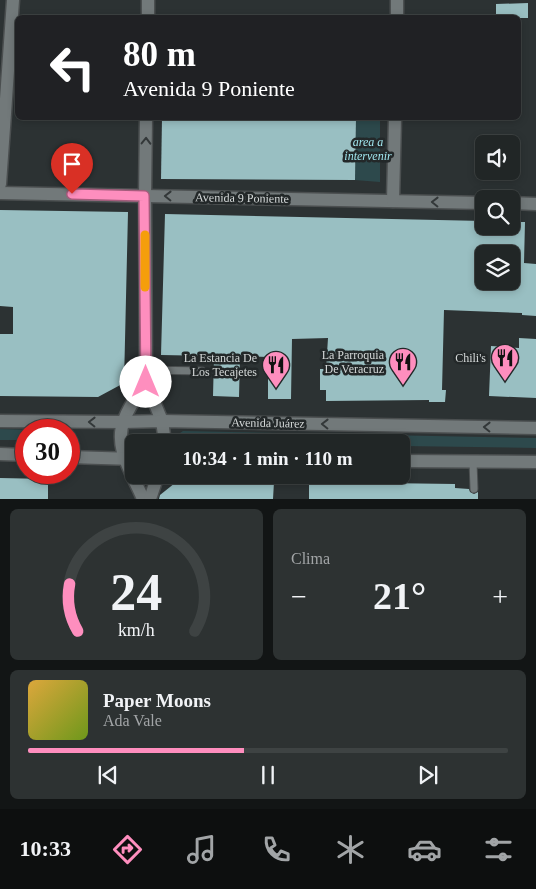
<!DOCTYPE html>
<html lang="es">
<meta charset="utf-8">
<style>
:root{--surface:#212626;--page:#2d3232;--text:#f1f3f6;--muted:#a2a5a7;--line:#3e4343;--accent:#fe8ebe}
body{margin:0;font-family:"Times New Roman",serif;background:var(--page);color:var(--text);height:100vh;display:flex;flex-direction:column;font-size:19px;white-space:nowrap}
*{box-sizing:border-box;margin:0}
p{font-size:16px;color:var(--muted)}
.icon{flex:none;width:28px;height:28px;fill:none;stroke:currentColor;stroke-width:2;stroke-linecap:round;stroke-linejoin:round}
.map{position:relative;height:499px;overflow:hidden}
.side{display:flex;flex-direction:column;gap:10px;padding:10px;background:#121515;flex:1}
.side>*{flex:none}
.guide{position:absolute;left:15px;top:15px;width:506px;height:105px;border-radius:8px;box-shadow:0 2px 8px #0003,0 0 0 1px var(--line);background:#202124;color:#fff;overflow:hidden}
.buttons{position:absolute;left:475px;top:135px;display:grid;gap:10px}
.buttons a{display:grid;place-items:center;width:45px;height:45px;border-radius:8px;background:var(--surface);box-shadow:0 2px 8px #0003,0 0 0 1px var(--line);font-size:25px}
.speed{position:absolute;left:15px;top:419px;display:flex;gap:10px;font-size:25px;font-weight:700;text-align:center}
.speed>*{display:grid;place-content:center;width:65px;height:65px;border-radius:50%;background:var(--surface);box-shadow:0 2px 8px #0003,0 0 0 1px var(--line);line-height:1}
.speed .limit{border:8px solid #d22;background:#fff;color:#111}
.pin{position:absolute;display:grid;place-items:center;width:42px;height:42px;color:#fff;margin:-51px -21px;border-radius:50% 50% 50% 0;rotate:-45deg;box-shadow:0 0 5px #0007}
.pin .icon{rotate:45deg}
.me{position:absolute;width:55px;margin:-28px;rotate:0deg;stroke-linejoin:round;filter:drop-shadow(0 0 4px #0008)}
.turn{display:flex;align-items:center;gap:18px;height:105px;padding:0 25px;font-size:22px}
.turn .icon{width:65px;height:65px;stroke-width:2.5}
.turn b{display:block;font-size:35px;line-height:42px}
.big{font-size:38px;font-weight:700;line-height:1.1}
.side .card{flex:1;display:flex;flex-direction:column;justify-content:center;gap:8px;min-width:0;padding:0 18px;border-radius:8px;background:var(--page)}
.side .dial{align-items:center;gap:0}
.dial svg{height:130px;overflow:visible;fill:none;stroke:var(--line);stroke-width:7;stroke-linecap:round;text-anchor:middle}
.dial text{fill:var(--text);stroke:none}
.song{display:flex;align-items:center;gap:15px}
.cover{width:60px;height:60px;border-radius:8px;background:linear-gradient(135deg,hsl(40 70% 55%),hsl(80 70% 35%))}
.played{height:5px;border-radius:2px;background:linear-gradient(90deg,var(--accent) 45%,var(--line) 45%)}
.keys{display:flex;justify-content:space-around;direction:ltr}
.heat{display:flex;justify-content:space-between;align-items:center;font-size:28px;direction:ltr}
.side .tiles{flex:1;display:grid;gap:10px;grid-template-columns:1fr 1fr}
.card:last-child{grid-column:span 2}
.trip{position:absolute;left:125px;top:434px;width:285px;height:50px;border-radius:8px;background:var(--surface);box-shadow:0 2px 8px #0003,0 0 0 1px var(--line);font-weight:700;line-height:50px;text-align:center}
.tabs{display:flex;height:80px;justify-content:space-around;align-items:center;background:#0d0f0f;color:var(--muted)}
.tabs .icon{width:35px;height:35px}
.tabs .current{color:var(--accent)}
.tabs b{font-size:22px;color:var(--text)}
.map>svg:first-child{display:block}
.green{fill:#2d494c}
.building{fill:#99bfc2;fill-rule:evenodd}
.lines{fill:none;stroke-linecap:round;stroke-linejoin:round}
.service-casing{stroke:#4b4f50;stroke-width:9}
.minor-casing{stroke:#4b4f50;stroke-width:15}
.secondary-casing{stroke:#4b4f50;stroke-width:15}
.service{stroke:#72797a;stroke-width:7}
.minor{stroke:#72797a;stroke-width:12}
.secondary{stroke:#72797a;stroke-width:12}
.oneway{stroke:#333839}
.route-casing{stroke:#a55c7c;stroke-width:12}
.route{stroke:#fe8ebe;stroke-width:9}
.slow{stroke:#f59e0b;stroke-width:9}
.labels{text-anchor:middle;stroke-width:5;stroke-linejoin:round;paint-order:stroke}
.park-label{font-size:12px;font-style:italic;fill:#a0e6ee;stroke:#232829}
.street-label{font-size:12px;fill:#d5d9d9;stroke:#232829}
.poi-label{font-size:12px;fill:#d5d9d9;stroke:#232829;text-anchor:end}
</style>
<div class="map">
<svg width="536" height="499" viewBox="0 0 536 499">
<rect width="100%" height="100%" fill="#2c3233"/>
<g class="green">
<path d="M356,118H380V182L355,180Z"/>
<path d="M0,429L39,430H26V440H0Z"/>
<path d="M183,431L536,438V448L401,446V442H181L178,438L177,435Z"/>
</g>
<g class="building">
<path d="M528,3V18H496V4Z"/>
<path d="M162,118H356L355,180L161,179Z"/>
<path d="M0,210L128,212L124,383L98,397L0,396V334H13V307L0,306Z"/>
<path d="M165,214L484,221V226H511V222H525L524,263L536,264V316L522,315V313L444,310L442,390H446L445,402H429V400L326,401V390H320V369H326L328,338L292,339L291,399H268V357L240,356L239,397L213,396L214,356L161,355ZM484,254H511V281H484Z"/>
<path d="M519,338L536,339V398L489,396L491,346L519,348Z"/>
<path d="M187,475H207V481L274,482L273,499H159L160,495L180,479H186Z"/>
<path d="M0,478L48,479V499H0Z"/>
<path d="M309,482L455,484V488L469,489L470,492L474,494L478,492V499H309Z"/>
</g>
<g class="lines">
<defs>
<g id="service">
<path d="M146,370L202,371"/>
<path d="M473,462L474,489"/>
</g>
<g id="minor">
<path d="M148,18V0"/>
<path d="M397,18V0"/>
<path d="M146,118L145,196L146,382L162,421L165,442"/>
<path d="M0,184L13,0"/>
<path d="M0,193L484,203"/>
<path d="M393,201L395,118"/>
<path d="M511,203L536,204"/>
<path d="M143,499C133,475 113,447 124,420C129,406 138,394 146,382"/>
<path d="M150,499L158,475"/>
</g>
<g id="secondary">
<path d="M0,421L123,422L162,421L536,428"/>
<path d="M0,454L26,455"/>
<path d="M69,457L134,459"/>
<path d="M401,461L536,462"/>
</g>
</defs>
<use href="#service" class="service-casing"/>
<use href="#minor" class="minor-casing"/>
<use href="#secondary" class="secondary-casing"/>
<use href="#service" class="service"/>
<use href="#minor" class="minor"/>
<use href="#secondary" class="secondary"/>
</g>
<defs><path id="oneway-chevron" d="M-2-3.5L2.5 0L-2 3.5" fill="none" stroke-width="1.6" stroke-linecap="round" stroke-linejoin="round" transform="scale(1.25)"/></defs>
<g class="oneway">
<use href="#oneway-chevron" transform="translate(146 141) rotate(-89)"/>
<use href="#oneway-chevron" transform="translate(168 196) rotate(-179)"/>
<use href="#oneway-chevron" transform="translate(435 202) rotate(-179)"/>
<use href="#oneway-chevron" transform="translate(92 422) rotate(-179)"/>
<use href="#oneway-chevron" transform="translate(325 424) rotate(-179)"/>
<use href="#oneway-chevron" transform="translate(487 427) rotate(-179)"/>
</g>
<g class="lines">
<defs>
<path id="route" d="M72,194L144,196L146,382"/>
</defs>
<use href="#route" class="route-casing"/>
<use href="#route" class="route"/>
<path class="slow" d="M145,235V287"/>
</g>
<defs>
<symbol id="restaurant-pin" viewBox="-11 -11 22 30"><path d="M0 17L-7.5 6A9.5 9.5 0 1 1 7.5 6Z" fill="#fe8ebe" stroke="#232829"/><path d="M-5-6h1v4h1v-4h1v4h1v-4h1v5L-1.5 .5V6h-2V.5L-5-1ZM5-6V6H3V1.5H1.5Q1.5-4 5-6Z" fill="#111"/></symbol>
</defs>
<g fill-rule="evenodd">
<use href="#restaurant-pin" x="489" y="342" width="32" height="43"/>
<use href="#restaurant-pin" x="387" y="346" width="32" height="43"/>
<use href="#restaurant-pin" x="260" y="349" width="32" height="43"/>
</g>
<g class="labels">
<g class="park-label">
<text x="368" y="146">area a<tspan x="368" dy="14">intervenir</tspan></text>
</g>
<g class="street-label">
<text transform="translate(242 198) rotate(1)" y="4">Avenida 9 Poniente</text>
<text transform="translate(268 423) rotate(1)" y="4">Avenida Juárez</text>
</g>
<g class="poi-label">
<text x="384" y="359">La Parroquia<tspan x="384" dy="14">De Veracruz</tspan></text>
<text x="257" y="362">La Estancia De<tspan x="257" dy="14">Los Tecajetes</tspan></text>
<text x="486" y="362">Chili's</text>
</g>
</g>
</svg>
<div class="buttons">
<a><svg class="icon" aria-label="sound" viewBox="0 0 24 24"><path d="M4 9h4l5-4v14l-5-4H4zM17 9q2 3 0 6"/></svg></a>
<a><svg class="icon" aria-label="search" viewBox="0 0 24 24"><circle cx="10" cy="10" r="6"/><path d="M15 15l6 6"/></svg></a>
<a><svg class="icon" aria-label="layers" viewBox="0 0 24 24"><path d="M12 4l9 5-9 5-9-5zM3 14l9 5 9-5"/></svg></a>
</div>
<div class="speed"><div class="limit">30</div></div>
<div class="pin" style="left:72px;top:194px;background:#d93025"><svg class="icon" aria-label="arrive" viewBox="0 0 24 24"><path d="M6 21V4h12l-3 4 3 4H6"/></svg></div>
<svg class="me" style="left:146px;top:382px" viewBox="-20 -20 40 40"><circle r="19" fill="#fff"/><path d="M0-13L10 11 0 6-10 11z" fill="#fe8ebe"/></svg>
<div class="trip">10:34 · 1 min · 110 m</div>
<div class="guide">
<div class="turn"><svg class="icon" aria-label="left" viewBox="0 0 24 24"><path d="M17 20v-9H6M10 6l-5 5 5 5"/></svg><div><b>80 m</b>Avenida 9 Poniente</div></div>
</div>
</div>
<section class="side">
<div class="tiles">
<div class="card dial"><svg viewBox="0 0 100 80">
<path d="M14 69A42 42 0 1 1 86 69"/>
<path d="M14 69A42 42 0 0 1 9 40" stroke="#fe8ebe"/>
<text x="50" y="56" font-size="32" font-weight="700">24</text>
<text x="50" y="72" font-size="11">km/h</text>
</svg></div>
<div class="card"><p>Clima</p>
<div class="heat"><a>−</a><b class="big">21°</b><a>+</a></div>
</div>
<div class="card">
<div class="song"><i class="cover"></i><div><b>Paper Moons</b><p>Ada Vale</p></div></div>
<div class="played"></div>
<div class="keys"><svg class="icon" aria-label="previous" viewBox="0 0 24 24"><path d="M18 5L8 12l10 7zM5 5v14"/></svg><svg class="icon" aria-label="pause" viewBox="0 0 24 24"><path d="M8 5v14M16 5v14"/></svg><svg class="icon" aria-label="next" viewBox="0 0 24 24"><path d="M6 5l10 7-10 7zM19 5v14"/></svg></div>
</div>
</div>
</section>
<nav class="tabs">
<b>10:33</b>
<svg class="icon current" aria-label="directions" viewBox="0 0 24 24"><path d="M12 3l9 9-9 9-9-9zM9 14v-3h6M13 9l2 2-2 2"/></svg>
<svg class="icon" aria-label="music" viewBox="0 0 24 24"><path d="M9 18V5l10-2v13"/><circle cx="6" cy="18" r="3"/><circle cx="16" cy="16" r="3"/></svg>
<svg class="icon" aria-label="phone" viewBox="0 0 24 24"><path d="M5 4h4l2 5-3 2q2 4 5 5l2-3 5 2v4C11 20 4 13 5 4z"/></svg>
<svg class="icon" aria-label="climate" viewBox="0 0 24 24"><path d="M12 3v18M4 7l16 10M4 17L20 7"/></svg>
<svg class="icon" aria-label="car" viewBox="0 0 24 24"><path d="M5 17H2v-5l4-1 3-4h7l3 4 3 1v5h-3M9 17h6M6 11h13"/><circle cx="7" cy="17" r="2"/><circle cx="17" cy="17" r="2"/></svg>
<svg class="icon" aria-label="filters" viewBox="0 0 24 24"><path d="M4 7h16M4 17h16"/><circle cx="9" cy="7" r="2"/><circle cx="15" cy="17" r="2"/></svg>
</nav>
